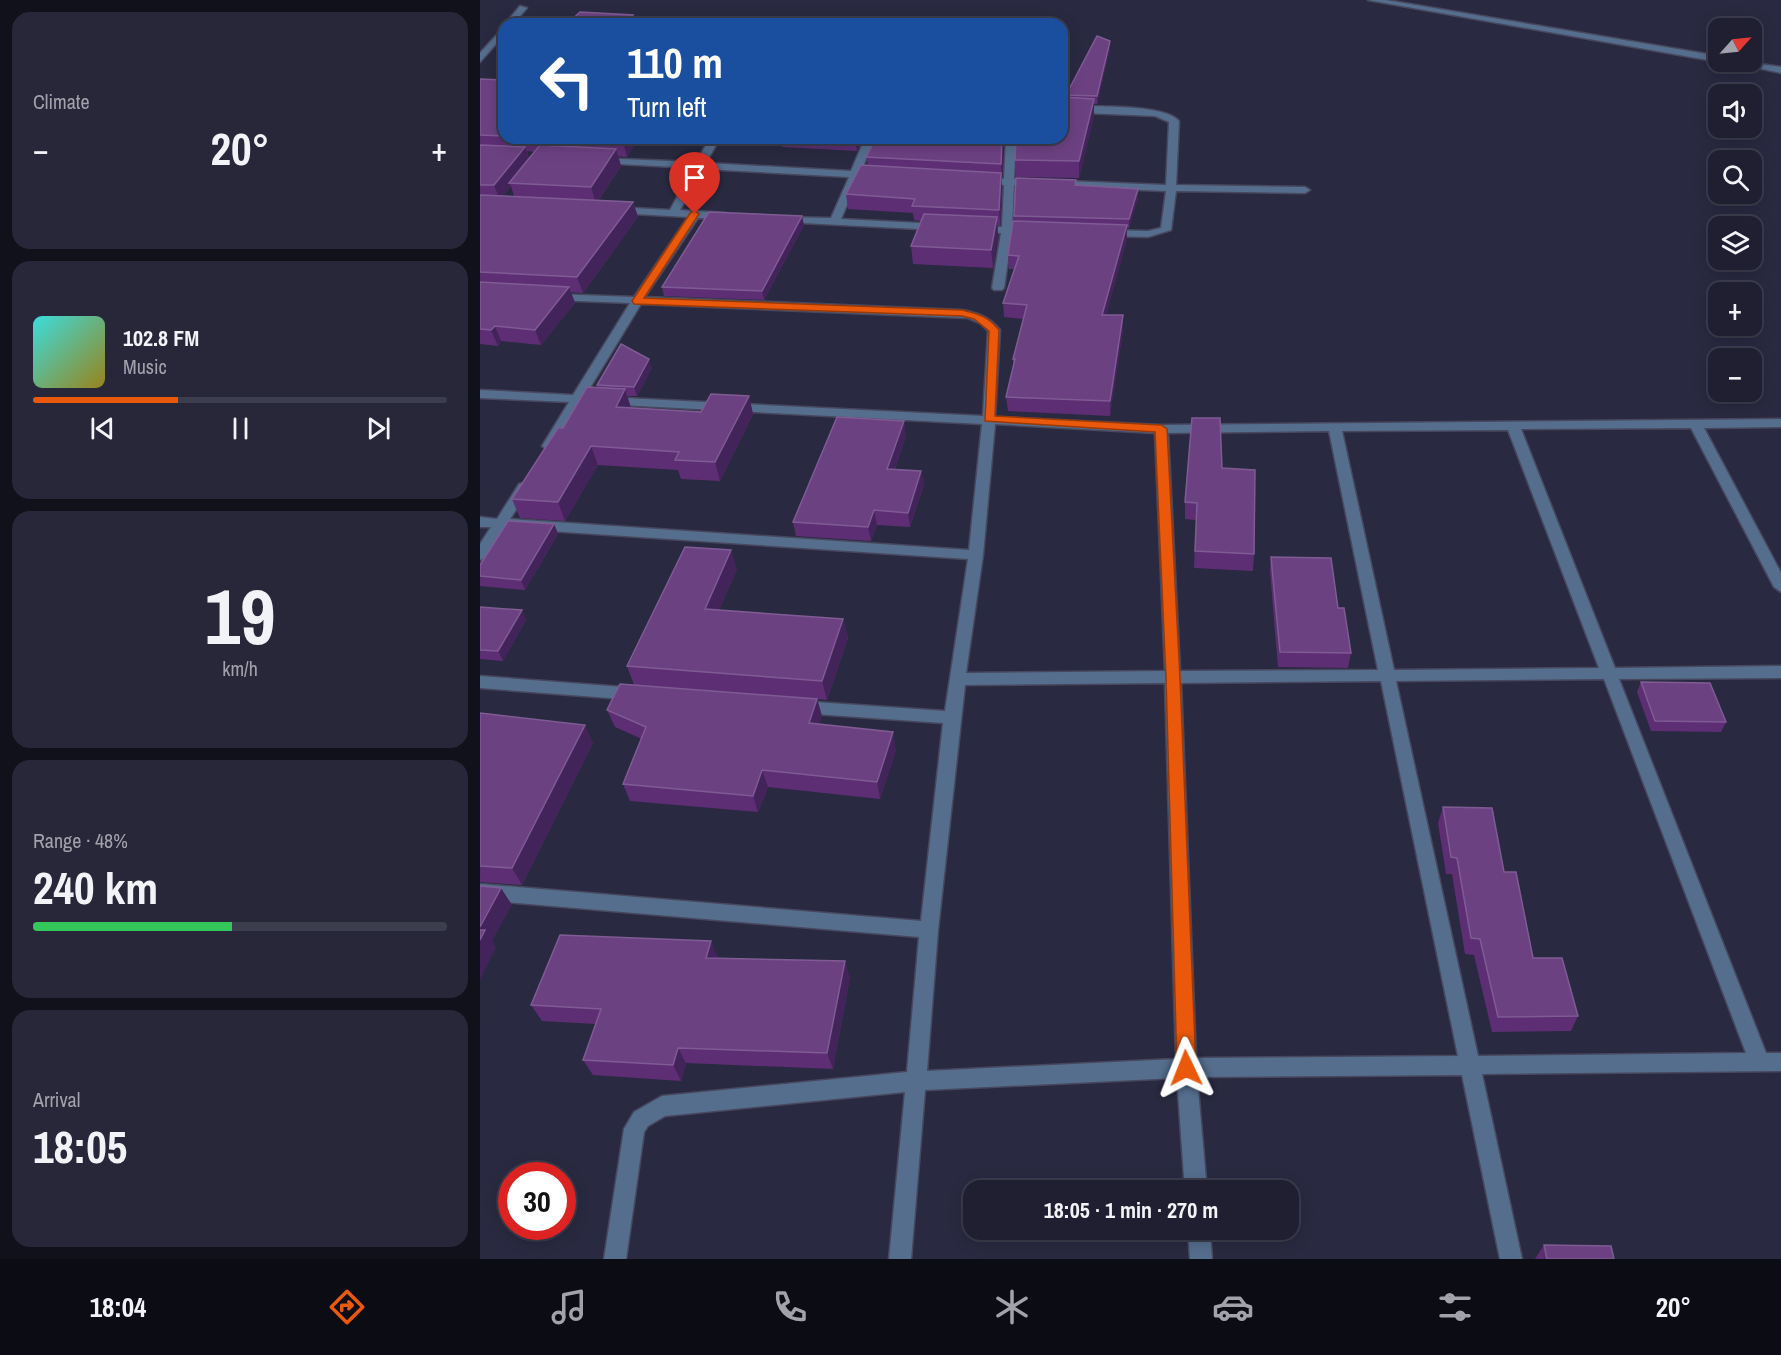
<!DOCTYPE html>
<meta charset="utf-8">
<style>
:root{--surface:#1f1f31;--page:#272739;--text:#f1f3f6;--muted:#a1a2ab;--line:#3c3d4d;--accent:#ea580c}
body{margin:0;font-family:"Archivo Narrow",sans-serif;background:var(--page);color:var(--text);height:100vh;display:flex;flex-direction:column;font-size:22px;white-space:nowrap}
*{box-sizing:border-box;margin:0}
p{font-size:20px;color:var(--muted)}
.icon{flex:none;width:33px;height:33px;fill:none;stroke:currentColor;stroke-width:2;stroke-linecap:round;stroke-linejoin:round}
.map{position:relative;flex:1;overflow:hidden}
.drawer{display:flex;flex-direction:column;gap:12px;padding:12px;background:#11111b;width:480px}
.drawer>*{flex:none}
.guide{position:absolute;left:18px;top:18px;width:570px;height:126px;border-radius:18px;box-shadow:0 3px 15px #0003,0 0 0 2px var(--line);background:#1a4fa0;color:#fff;overflow:hidden}
.needle{width:39px;rotate:63deg}
.controls{position:absolute;left:1228px;top:18px;display:grid;gap:12px}
.controls a{display:grid;place-items:center;width:54px;height:54px;border-radius:12px;background:var(--surface);box-shadow:0 3px 15px #0003,0 0 0 2px var(--line);font-size:30px}
.speed{position:absolute;left:18px;top:1162px;display:flex;gap:12px;font-size:30px;font-weight:700;text-align:center}
.speed>*{display:grid;place-content:center;width:78px;height:78px;border-radius:50%;background:var(--surface);box-shadow:0 3px 15px #0003,0 0 0 2px var(--line);line-height:1}
.speed .limit{border:9px solid #d22;background:#fff;color:#111}
.pin{position:absolute;display:grid;place-items:center;width:51px;height:51px;color:#fff;margin:-62px -26px;border-radius:50% 50% 50% 0;rotate:-45deg;box-shadow:0 0 6px #0007}
.pin .icon{rotate:45deg}
.me{position:absolute;width:66px;margin:-33px;rotate:358deg;stroke-linejoin:round;filter:drop-shadow(0 0 4px #0008)}
.turn{display:flex;align-items:center;gap:21px;height:126px;padding:0 30px;font-size:27px}
.turn .icon{width:78px;height:78px;stroke-width:2.5}
.turn b{display:block;font-size:42px;line-height:51px}
.big{font-size:45px;font-weight:800;line-height:1.1}
.drawer .widget{flex:1;display:flex;flex-direction:column;justify-content:center;gap:9px;min-width:0;padding:0 21px;border-radius:18px;background:var(--page)}
.drawer .dial{align-items:center;gap:0}
.dial b{font-size:78px;line-height:1}
.song{display:flex;align-items:center;gap:18px}
.cover{width:72px;height:72px;border-radius:9px;background:linear-gradient(135deg,hsl(180 70% 55%),hsl(50 70% 35%))}
.played{height:6px;border-radius:3px;background:linear-gradient(90deg,var(--accent) 35%,var(--line) 35%)}
.keys{display:flex;justify-content:space-around;direction:ltr}
.heat{display:flex;justify-content:space-between;align-items:center;font-size:33px;direction:ltr}
.charge{height:9px;border-radius:4px;background:linear-gradient(90deg,#34c759 48%,var(--line) 0)}
.trip{position:absolute;left:483px;top:1180px;width:336px;height:60px;border-radius:18px;background:var(--surface);box-shadow:0 3px 15px #0003,0 0 0 2px var(--line);font-weight:800;line-height:60px;text-align:center}
.tabs{display:flex;height:96px;justify-content:space-around;align-items:center;background:#0c0c14;color:var(--muted)}
.tabs .icon{width:42px;height:42px}
.tabs .on{color:var(--accent)}
.tabs b{font-size:27px;color:var(--text)}
main{display:flex;flex:1;min-height:0}
.map>svg:first-child{display:block}
.lines{fill:none;stroke-linecap:round;stroke-linejoin:round}
.service-casing{stroke:#47475e;stroke-width:3}
.minor-casing{stroke:#47475e;stroke-width:3}
.service{fill:#556e8e;fill-rule:evenodd}
.minor{fill:#556e8e;fill-rule:evenodd}
.wall{fill:#5e2e74;fill-rule:evenodd}
.shaded-wall{fill:#43245a}
.building{fill:#6c4182;stroke:#7f5b94;stroke-width:1.5}
.route{fill:#ea580c;stroke:#983908;stroke-width:1.5}
</style>
<main>
<section class="drawer">
<div class="widget"><p>Climate</p>
<div class="heat"><a>−</a><b class="big">20°</b><a>+</a></div>
</div>
<div class="widget">
<div class="song"><i class="cover"></i><div><b>102.8 FM</b><p>Music</p></div></div>
<div class="played"></div>
<div class="keys"><svg class="icon" aria-label="previous" viewBox="0 0 24 24"><path d="M18 5L8 12l10 7zM5 5v14"/></svg><svg class="icon" aria-label="pause" viewBox="0 0 24 24"><path d="M8 5v14M16 5v14"/></svg><svg class="icon" aria-label="next" viewBox="0 0 24 24"><path d="M6 5l10 7-10 7zM19 5v14"/></svg></div>
</div>
<div class="widget dial"><b>19</b><p>km/h</p></div>
<div class="widget"><p>Range · 48%</p><b class="big">240 km</b><div class="charge"></div></div>
<div class="widget"><p>Arrival</p><b class="big">18:05</b></div>
</section>
<div class="map">
<svg width="1301" height="1259" viewBox="0 0 1301 1259">
<rect width="100%" height="100%" fill="#292941"/>
<g class="lines">
<defs>
<g id="service">
<path d="M888,0H906L1239,56V62Z"/>
<path d="M1249,62H1266L1301,67V73Z"/>
</g>
<g id="minor">
<path d="M40,6L47,8L33,24H25Z"/>
<path d="M24,27V35L0,62V53Z"/>
<path d="M582,106C607,107 684,103 699,121L696,185L825,187L830,190L825,193L696,191L691,230L668,237L626,236L621,233L626,230L668,231L681,228L686,191L534,185L532,227L551,228L556,231L551,234L532,233L524,288L522,290H514L512,288L521,233L497,232L492,229L497,226L522,227L524,185L501,184L496,181L501,178L524,179L526,138H536L534,179L686,185L689,122L675,116L582,112Z"/>
<path d="M230,138H240L226,163L371,171L385,138H395L381,171L396,172L401,175L396,178L379,177L361,219L458,224L463,227L458,230L303,222L298,219L299,217L351,218L369,177L223,169L200,210L246,213L251,216L246,219L218,218L165,297L482,310C498,313 510,317 520,330L515,417L681,425L1301,419V427L1224,428L1301,573V592L1294,587L1211,428L1041,429L1135,668L1301,666V678L1139,679L1286,1053H1301V1071L1002,1074L1042,1259H1020L982,1075L717,1077L727,1191H705L697,1078L445,1090L431,1259H409L425,1092L185,1116L168,1126L164,1132L146,1259H124L144,1129L154,1112L182,1096L427,1072L439,937L0,900V884L441,921L463,723L320,713L314,711L312,707L314,703L320,701L465,711L488,559L24,528L5,558L0,560V544L11,527H0V517L17,519L39,484L44,483L51,487L30,519L489,550L502,424L101,403L73,449L68,450L62,446L89,402L0,398V390L93,395L150,303L74,300L68,297L74,294L154,297L208,217L135,213L130,210L135,207L190,210L213,168L120,163L117,162V158L216,162ZM161,304L488,318L500,323L508,331L503,416L105,396ZM515,424L675,433L685,671L486,673L503,555ZM1028,430L1119,668L914,670L862,431ZM849,431L898,670L700,671L688,433ZM1124,679L1266,1053L998,1056L916,681ZM901,681L978,1056L716,1058L701,683ZM685,683L696,1059L447,1071L458,930L485,685Z"/>
<path d="M0,676L156,688L162,690L164,694L162,698L156,700L0,688Z"/>
<path d="M708,1230H730L732,1259H710Z"/>
</g>
</defs>
<use href="#service" class="service-casing"/>
<use href="#minor" class="minor-casing"/>
<use href="#service" class="service"/>
<use href="#minor" class="minor"/>
</g>
<g class="wall">
<path d="M630,41V49L617,104H614V116L599,178L536,177L535,160L582,138L586,95Z"/>
<path d="M0,79L24,80V138H159L147,157L138,156L141,166L119,200L153,202L158,217L103,293L91,292L95,303L61,345L21,341L18,346L0,344ZM70,139L72,146L64,145ZM47,151L55,152L49,159ZM31,186L34,196H23Z"/>
<path d="M300,138H383L377,151L302,147Z"/>
<path d="M390,140L523,147L522,177H521L522,187L520,225H518V235L513,268L433,264L431,246L441,221L434,220L433,213L368,209L366,194L388,165L386,157L391,148Z"/>
<path d="M596,185L658,198L649,228H647V239L626,315H643V330L630,416L528,411L526,397L533,367V359L543,319L524,317L523,303L534,269H529L528,255L534,221V216Z"/>
<path d="M324,225L284,300L184,296L182,287Z"/>
<path d="M172,368L157,396H147L151,408L221,412L269,396L273,414L240,481L201,479L198,470L118,465L85,521L40,518L32,499L83,428L118,388L117,385Z"/>
<path d="M426,436L415,469L441,471L444,485L430,527L397,525L391,541L316,536L313,522Z"/>
<path d="M742,468L774,554L773,571L714,568L716,520L705,519V502Z"/>
<path d="M74,524L78,534L45,590L0,586V565Z"/>
<path d="M791,557L871,653L868,668L798,667L790,572Z"/>
<path d="M257,569L239,610L363,619L368,638L347,700L337,699L342,716L339,724L416,750L400,799L288,787L278,812L150,801L143,784L162,739L135,727L127,710L154,685L147,666Z"/>
<path d="M0,607L46,620L23,661L0,659Z"/>
<path d="M1161,682L1246,722L1241,732L1171,731L1157,692Z"/>
<path d="M0,713L113,743L42,885L0,882Z"/>
<path d="M963,807L1024,872L1053,958L1098,1016L1091,1031L1012,1032L994,955L985,954L972,874H966L958,823Z"/>
<path d="M238,958L370,977L353,1069L206,1063L201,1081L113,1075L103,1060L116,1024L62,1021L51,1005Z"/>
<path d="M1064,1245L1134,1259H1055Z"/>
</g>
<g class="shaded-wall">
<path d="M153,15L155,24H143Z"/>
<path d="M630,41V49L617,104V96Z"/>
<path d="M614,99V116L599,178V161Z"/>
<path d="M54,138H70L59,152Z"/>
<path d="M145,138H159L147,157L143,142Z"/>
<path d="M376,138H383L377,151L375,139Z"/>
<path d="M523,138V147L522,177L521,164Z"/>
<path d="M45,147L50,162L29,183L31,186L20,200L14,185Z"/>
<path d="M136,149L141,166L116,204L111,187Z"/>
<path d="M521,173L522,187L520,225L519,210Z"/>
<path d="M658,189V198L649,228V219Z"/>
<path d="M153,202L158,217L103,293L97,277Z"/>
<path d="M322,216L324,225L284,300L282,291Z"/>
<path d="M517,217L518,235L513,268L511,250Z"/>
<path d="M647,225V239L622,329V315Z"/>
<path d="M89,287L95,303L61,345L55,330Z"/>
<path d="M643,315V330L630,416V401Z"/>
<path d="M15,326L21,341L18,346L11,330Z"/>
<path d="M169,359L172,368L157,396L154,387Z"/>
<path d="M145,389L151,408L136,407Z"/>
<path d="M269,396L273,414L240,481L235,462Z"/>
<path d="M424,421L426,436L410,483L407,469Z"/>
<path d="M111,446L118,465L85,521L78,502Z"/>
<path d="M441,471L444,485L430,527L428,513Z"/>
<path d="M394,510L397,525L391,541L388,527Z"/>
<path d="M74,524L78,534L45,590L41,580Z"/>
<path d="M251,550L257,569L231,628L225,609Z"/>
<path d="M42,610L46,620L23,661L18,651Z"/>
<path d="M363,619L368,638L347,700L342,681Z"/>
<path d="M337,699L342,716L334,740L329,723Z"/>
<path d="M105,725L113,743L42,885L32,868Z"/>
<path d="M413,732L416,750L400,799L397,782Z"/>
<path d="M282,770L288,787L278,812L273,796Z"/>
<path d="M21,888L32,905L12,941L16,947L0,980V927Z"/>
<path d="M231,941L238,958H226Z"/>
<path d="M365,961L370,977L353,1069L347,1053Z"/>
<path d="M198,1048L206,1063L201,1081L193,1065Z"/>
</g>
<g class="building">
<path d="M100,12L153,15L143,24H87Z"/>
<path d="M617,36L630,41L617,96L586,95Z"/>
<path d="M0,79L24,80V136L0,135Z"/>
<path d="M582,97L614,99L599,161L535,160L536,138H582Z"/>
<path d="M70,138H145L143,142Z"/>
<path d="M351,138H376L375,139Z"/>
<path d="M391,138H522L521,164L386,157L395,140H390Z"/>
<path d="M0,145L45,147L14,185H0Z"/>
<path d="M60,145L136,149L111,187L29,183Z"/>
<path d="M381,165L521,173L519,210L432,206L435,199L366,194Z"/>
<path d="M536,178L596,180L595,185L658,189L649,219L534,216Z"/>
<path d="M0,195L153,202L97,277L0,272Z"/>
<path d="M229,212L322,216L282,291L182,287Z"/>
<path d="M444,214L517,217L511,250L431,246Z"/>
<path d="M533,221L647,225L622,315H643L630,401L526,397L535,359H533L547,305L523,303L539,256L528,255Z"/>
<path d="M0,282L89,287L55,330L15,326L11,330L0,329Z"/>
<path d="M141,344L169,359L154,387L117,385Z"/>
<path d="M107,387L145,389L136,407L221,412L231,394L269,396L235,462L195,460L199,452L111,446L78,502L32,499L78,428H83Z"/>
<path d="M357,417L424,421L407,469L441,471L428,513L394,510L388,527L313,522Z"/>
<path d="M712,418H740L742,468L775,470L774,554L715,551L717,503L705,502Z"/>
<path d="M28,521L74,524L41,580L0,576V565Z"/>
<path d="M205,547L251,550L225,609L363,619L342,681L147,666Z"/>
<path d="M791,557L851,558L858,608H864L871,653L800,652Z"/>
<path d="M0,607L42,610L18,651L0,650Z"/>
<path d="M1161,682L1230,683L1246,722L1175,721Z"/>
<path d="M140,684L337,699L329,723L413,732L397,782L282,770L273,796L143,784L166,727L127,710Z"/>
<path d="M0,713L105,725L32,868L0,866Z"/>
<path d="M963,807L1012,808L1024,872H1036L1053,958H1082L1098,1016L1018,1017L1000,939L991,938L977,858L971,857Z"/>
<path d="M0,886L21,888L0,927Z"/>
<path d="M0,930H5L0,940Z"/>
<path d="M80,935L231,941L226,958L365,961L347,1053L198,1048L193,1065L103,1060L121,1009L51,1005Z"/>
<path d="M1064,1245L1131,1246L1134,1259H1067Z"/>
</g>
<path class="route" d="M215,211L219,214L164,298L482,310C499,314 509,317 519,330L515,416L681,425L687,429L700,678L716,1068L713,1074L706,1077L700,1074L697,1068L686,678L675,432L505,421L509,331L494,319L482,316L154,304L152,301L211,212Z"/>
</svg>
<div class="controls">
<a><svg class="needle" viewBox="-14 -14 28 28"><path d="M0-13l5 13h-10z" fill="#e53935"/><path d="M0 13l5-13h-10z" fill="#a1a2ab"/></svg></a>
<a><svg class="icon" aria-label="sound" viewBox="0 0 24 24"><path d="M4 9h4l5-4v14l-5-4H4zM17 9q2 3 0 6"/></svg></a>
<a><svg class="icon" aria-label="search" viewBox="0 0 24 24"><circle cx="10" cy="10" r="6"/><path d="M15 15l6 6"/></svg></a>
<a><svg class="icon" aria-label="layers" viewBox="0 0 24 24"><path d="M12 4l9 5-9 5-9-5zM3 14l9 5 9-5"/></svg></a>
<a>+</a>
<a>−</a>
</div>
<div class="speed"><div class="limit">30</div></div>
<div class="pin" style="left:215px;top:214px;background:#d93025"><svg class="icon" aria-label="arrive" viewBox="0 0 24 24"><path d="M6 21V4h12l-3 4 3 4H6"/></svg></div>
<svg class="me" style="left:706px;top:1068px" viewBox="-20 -20 40 40"><path d="M0-17L14 15 0 8-14 15z" fill="#ea580c" stroke="#fff" stroke-width="4"/></svg>
<div class="trip">18:05 · 1 min · 270 m</div>
<div class="guide">
<div class="turn"><svg class="icon" aria-label="left" viewBox="0 0 24 24"><path d="M17 20v-9H6M10 6l-5 5 5 5"/></svg><div><b>110 m</b>Turn left</div></div>
</div>
</div>
</main>
<nav class="tabs">
<b>18:04</b>
<svg class="icon on" aria-label="directions" viewBox="0 0 24 24"><path d="M12 3l9 9-9 9-9-9zM9 14v-3h6M13 9l2 2-2 2"/></svg>
<svg class="icon" aria-label="music" viewBox="0 0 24 24"><path d="M9 18V5l10-2v13"/><circle cx="6" cy="18" r="3"/><circle cx="16" cy="16" r="3"/></svg>
<svg class="icon" aria-label="phone" viewBox="0 0 24 24"><path d="M5 4h4l2 5-3 2q2 4 5 5l2-3 5 2v4C11 20 4 13 5 4z"/></svg>
<svg class="icon" aria-label="climate" viewBox="0 0 24 24"><path d="M12 3v18M4 7l16 10M4 17L20 7"/></svg>
<svg class="icon" aria-label="car" viewBox="0 0 24 24"><path d="M5 17H2v-5l4-1 3-4h7l3 4 3 1v5h-3M9 17h6M6 11h13"/><circle cx="7" cy="17" r="2"/><circle cx="17" cy="17" r="2"/></svg>
<svg class="icon" aria-label="filters" viewBox="0 0 24 24"><path d="M4 7h16M4 17h16"/><circle cx="9" cy="7" r="2"/><circle cx="15" cy="17" r="2"/></svg>
<b>20°</b>
</nav>
